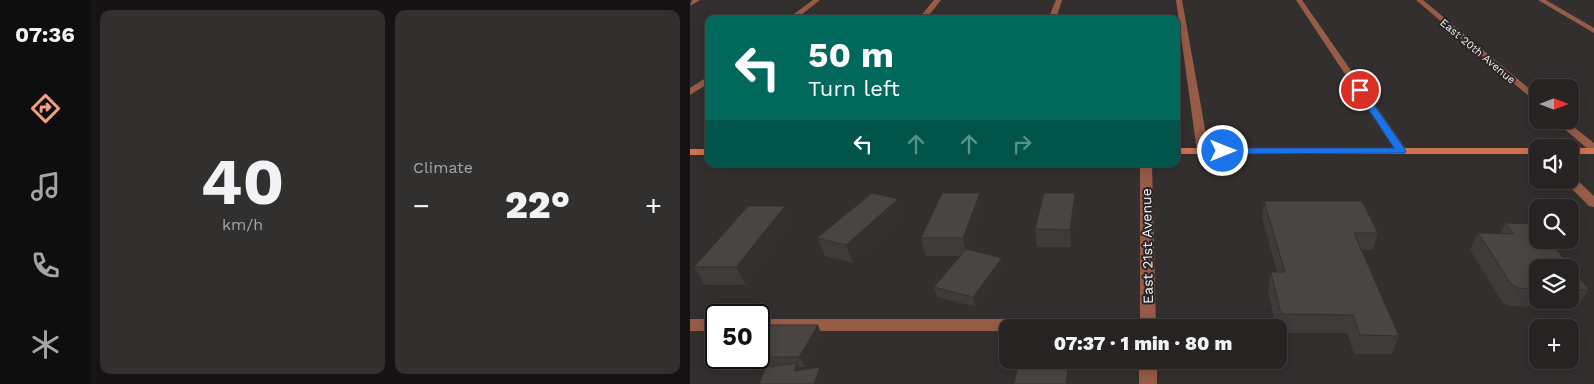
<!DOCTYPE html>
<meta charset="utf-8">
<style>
:root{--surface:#262322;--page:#322f2f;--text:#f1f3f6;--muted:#a4a4a5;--line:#424040;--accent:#f3a082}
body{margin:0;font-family:"Work Sans",sans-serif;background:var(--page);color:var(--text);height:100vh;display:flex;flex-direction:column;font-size:19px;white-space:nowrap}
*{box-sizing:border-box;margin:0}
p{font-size:16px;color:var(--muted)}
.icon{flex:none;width:28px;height:28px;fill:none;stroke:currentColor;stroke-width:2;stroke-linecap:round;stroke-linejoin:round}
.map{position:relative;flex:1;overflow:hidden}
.drawer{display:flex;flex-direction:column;gap:10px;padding:10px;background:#151313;width:600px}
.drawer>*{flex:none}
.banner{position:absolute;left:15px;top:15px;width:475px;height:152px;border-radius:10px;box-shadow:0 2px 12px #0003,0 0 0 1px var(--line);background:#00695c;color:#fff;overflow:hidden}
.needle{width:32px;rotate:90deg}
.tools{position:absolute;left:839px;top:79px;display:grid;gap:10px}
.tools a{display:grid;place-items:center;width:50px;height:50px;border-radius:10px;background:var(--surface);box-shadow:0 2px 12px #0003,0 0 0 1px var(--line);font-size:25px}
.speed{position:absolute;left:15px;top:304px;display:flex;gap:10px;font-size:25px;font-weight:700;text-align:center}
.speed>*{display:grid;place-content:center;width:65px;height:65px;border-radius:50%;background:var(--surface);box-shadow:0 2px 12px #0003,0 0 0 1px var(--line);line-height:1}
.speed .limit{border:2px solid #111;border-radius:8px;background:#fff;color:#111}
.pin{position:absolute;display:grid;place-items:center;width:42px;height:42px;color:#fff;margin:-21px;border:2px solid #fff;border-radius:50%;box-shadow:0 1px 5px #0007}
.me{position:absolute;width:55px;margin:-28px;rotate:90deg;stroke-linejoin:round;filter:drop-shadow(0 0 4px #0008)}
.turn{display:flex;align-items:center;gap:18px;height:105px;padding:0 20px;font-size:22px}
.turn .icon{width:65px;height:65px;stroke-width:2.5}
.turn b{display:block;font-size:35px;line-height:42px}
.lanes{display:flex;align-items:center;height:48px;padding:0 20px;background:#0003;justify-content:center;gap:25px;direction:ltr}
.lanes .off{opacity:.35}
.big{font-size:38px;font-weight:800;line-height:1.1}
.drawer .widget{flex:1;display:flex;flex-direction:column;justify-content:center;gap:8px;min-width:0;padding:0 18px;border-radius:10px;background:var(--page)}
.drawer .dial{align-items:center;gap:0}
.dial b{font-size:65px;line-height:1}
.heat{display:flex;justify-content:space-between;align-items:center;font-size:28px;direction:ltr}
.drawer .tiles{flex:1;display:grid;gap:10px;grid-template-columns:repeat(2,1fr)}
.trip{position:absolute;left:309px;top:319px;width:288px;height:50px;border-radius:10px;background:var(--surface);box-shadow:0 2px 12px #0003,0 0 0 1px var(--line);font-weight:800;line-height:50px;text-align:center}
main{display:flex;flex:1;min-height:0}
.dock{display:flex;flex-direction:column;width:90px;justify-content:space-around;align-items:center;background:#0f0e0e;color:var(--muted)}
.dock .icon{width:35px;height:35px}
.dock .current{color:var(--accent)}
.dock b{font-size:22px;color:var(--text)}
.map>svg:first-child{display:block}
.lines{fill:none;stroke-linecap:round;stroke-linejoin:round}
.lane{fill:#975c47;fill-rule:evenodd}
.street{fill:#975c47;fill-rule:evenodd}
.secondary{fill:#cf7250;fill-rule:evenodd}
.wall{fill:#3f3b3a;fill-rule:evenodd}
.shaded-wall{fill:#33302f}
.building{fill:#494543;stroke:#33302f}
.route{fill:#1a73e8;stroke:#114b97}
.labels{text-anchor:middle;stroke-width:4;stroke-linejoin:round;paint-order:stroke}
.far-street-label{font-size:11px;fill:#f5f2f1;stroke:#292524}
.street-label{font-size:14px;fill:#f5f2f1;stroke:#292524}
</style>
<main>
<nav class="dock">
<b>07:36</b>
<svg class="icon current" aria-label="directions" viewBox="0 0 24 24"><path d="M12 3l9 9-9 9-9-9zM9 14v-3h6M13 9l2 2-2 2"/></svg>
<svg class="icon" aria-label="music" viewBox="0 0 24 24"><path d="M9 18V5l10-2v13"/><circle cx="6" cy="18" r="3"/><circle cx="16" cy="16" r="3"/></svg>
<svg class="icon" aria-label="phone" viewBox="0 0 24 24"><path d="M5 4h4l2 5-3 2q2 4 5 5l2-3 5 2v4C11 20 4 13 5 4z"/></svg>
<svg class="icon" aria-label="climate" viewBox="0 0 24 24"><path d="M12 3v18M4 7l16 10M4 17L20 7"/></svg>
</nav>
<section class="drawer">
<div class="tiles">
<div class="widget dial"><b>40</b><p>km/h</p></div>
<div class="widget"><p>Climate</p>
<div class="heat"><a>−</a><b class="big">22°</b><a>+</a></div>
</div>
</div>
</section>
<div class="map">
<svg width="904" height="384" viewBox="0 0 904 384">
<rect width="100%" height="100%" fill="#332f2e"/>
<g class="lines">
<g class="lane">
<path d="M123,0H130L106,19H97Z"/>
<path d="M366,0H372L366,19H358Z"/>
<path d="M606,0H612L717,151L715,153H707Z"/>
<path d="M848,0H856L904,28V33Z"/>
<path d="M19,76V83L0,95V88Z"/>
<rect x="0" y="319" width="26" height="12"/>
<path d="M69,319H458L464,321L466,325L465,328H318V331H69Z"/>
</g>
<g class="street">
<path d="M2,0H10L0,6Z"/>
<path d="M244,0H251L236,19H228Z"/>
<path d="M486,0H492L519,151L513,154L507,151Z"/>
<path d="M726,0H733L848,96V104Z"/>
<path d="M864,120H875L904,143V152L900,151Z"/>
<path d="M450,164H462L466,328H450Z"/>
<path d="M880,176L884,177L904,196V207L899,206L876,183L874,180H880Z"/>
<rect x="449" y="360" width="18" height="24"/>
</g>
<g class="secondary">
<rect x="486" y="148" width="362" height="6"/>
<rect x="880" y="148" width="24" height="6"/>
<rect x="0" y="149" width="19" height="6"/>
</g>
</g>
<g class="wall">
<path d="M290,193L293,210L279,250L314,267L286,307L247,297L244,287L271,256H236L231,238Z"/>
<path d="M385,193L387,210L381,247H347L345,229Z"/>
<path d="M574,201L688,233L683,250H672L709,336L702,354H664L657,333H588V328H586L578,290L581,272H587L572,218Z"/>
<path d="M95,206L102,223L56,285H15L4,267Z"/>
<path d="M214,216L163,263L135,256L127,238Z"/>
<path d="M815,223L846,224L848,226V240H859L899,290L887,308L818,306L813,303L780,250L788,233L810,234ZM848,268H880V300H848Z"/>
<path d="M132,335L115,367H109L111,370L138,384L82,367H66L60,358H69V343Z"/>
</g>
<g class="shaded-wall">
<path d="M290,193L293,210L277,256L273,238Z"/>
<path d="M385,193L387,210L381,247L380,230Z"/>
<path d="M208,199L214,216L163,263L156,245Z"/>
<path d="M95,206L102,223L56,285L46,267Z"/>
<path d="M312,258L314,267L286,307L283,297Z"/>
<path d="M128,325L132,335L115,367L109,357Z"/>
<path d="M379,360H381L382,371L380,384H376Z"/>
<path d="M107,363L117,382L104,371Z"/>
<path d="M130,367L138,384H124Z"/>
</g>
<g class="building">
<path d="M182,193L208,199L156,245L127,238Z"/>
<path d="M252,193H290L273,238H231Z"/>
<path d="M354,193H385L380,230L345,229Z"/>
<path d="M574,201H672L688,233H664L709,336L670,335L663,315L591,314L581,272H595Z"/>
<path d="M58,206H95L46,267H4Z"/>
<path d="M815,223L846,224L848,226V240H859L899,290L880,289V268H848V289L827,288L822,285L788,233L824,234Z"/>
<path d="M276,249L312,258L283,297L244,287Z"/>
<path d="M81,325H128L109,357H69V343Z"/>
<path d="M329,360H379L376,384H324Z"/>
<path d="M107,363L104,371L130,367L124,384H69L76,367Z"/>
</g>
<path class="route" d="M667,89H673L716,151L715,153L533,154L528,151L533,148H704L666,90Z"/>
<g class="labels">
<g class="far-street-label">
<text transform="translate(788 51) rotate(40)" y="4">East 20th Avenue</text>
</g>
<g class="street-label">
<text transform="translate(457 246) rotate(-91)" y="5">East 21st Avenue</text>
</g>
</g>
</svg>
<div class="tools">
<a><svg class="needle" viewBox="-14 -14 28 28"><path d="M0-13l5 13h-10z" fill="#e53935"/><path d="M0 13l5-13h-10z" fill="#a4a4a5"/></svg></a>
<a><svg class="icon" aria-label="sound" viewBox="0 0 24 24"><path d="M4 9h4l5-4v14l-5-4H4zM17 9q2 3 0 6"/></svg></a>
<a><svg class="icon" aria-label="search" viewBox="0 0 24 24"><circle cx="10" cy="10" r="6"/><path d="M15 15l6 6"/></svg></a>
<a><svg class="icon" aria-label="layers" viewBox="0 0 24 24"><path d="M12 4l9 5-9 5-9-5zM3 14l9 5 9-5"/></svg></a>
<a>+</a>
</div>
<div class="speed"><div class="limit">50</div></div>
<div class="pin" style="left:670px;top:90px;background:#d93025"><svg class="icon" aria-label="arrive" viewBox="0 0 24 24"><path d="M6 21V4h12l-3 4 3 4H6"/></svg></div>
<svg class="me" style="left:533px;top:151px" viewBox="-20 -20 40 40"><circle r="17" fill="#1a73e8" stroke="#fff" stroke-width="3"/><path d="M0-11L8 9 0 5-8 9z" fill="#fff"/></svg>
<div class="trip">07:37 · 1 min · 80 m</div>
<div class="banner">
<div class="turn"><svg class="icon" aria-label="left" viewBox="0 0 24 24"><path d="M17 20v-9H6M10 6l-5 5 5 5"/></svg><div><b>50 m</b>Turn left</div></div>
<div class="lanes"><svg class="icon" aria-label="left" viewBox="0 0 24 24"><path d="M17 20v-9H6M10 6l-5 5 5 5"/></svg><svg class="icon off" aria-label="ahead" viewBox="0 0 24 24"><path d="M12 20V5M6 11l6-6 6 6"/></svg><svg class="icon off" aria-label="ahead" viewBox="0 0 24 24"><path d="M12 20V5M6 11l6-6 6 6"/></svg><svg class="icon off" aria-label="right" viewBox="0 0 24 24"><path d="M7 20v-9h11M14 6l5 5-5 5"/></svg></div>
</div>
</div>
</main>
